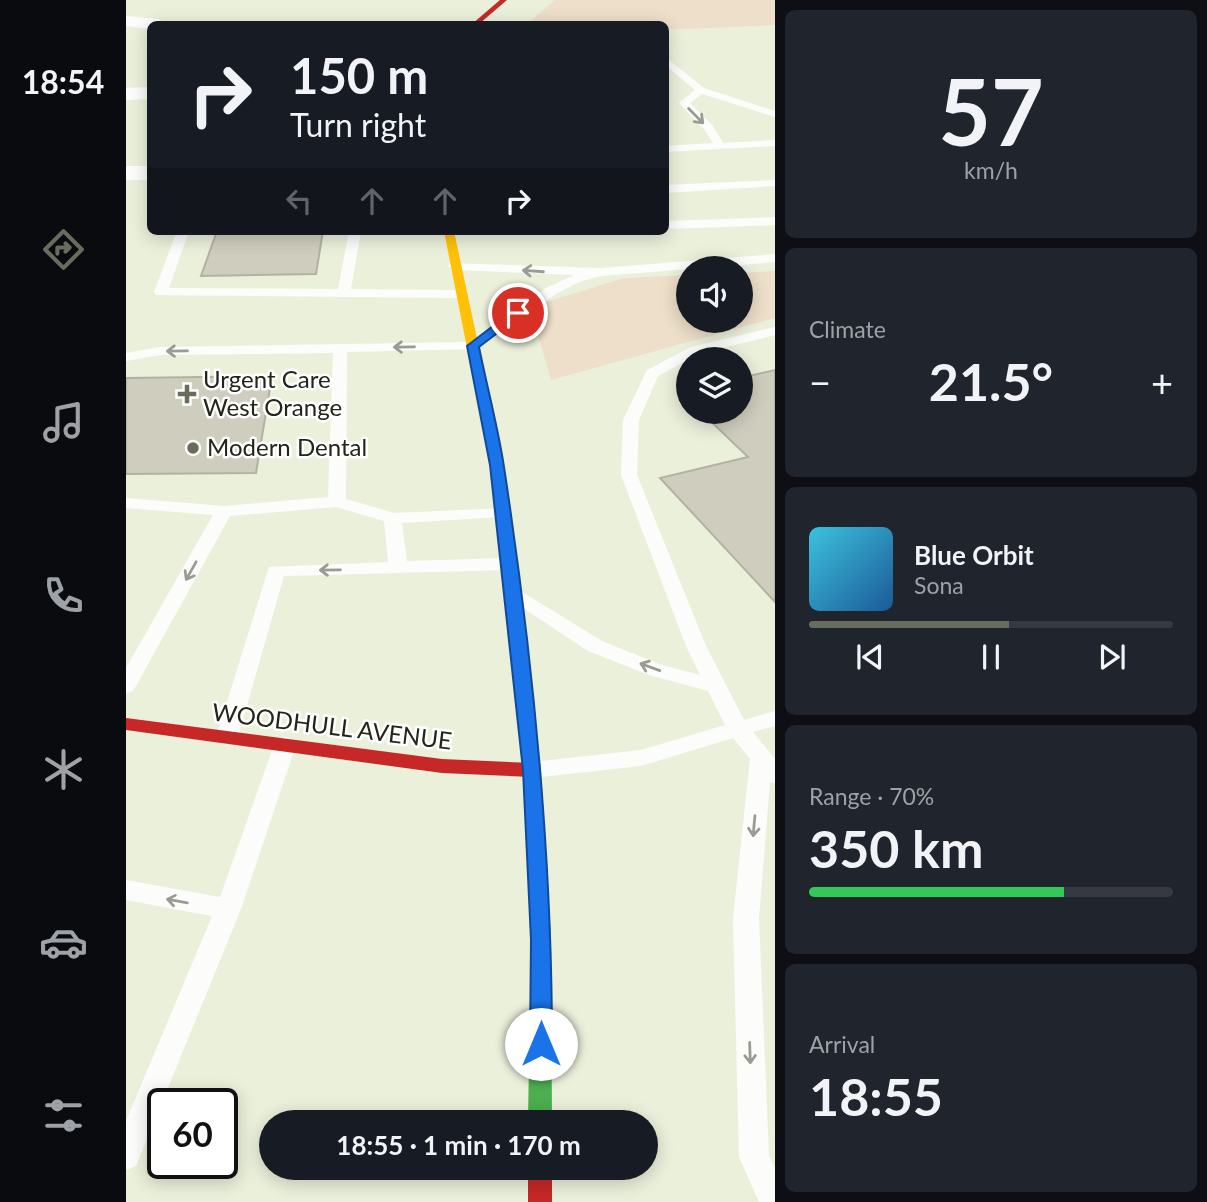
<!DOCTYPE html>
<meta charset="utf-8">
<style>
:root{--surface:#171b24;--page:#20242c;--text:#f1f3f6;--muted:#9ea1a6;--line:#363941;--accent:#686c5c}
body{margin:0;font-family:Lato,sans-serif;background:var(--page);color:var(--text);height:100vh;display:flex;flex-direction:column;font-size:26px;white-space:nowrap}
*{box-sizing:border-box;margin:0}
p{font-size:23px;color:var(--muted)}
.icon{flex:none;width:38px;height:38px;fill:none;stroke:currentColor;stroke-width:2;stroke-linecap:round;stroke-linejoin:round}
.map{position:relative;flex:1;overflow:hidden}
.panel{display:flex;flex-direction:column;gap:10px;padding:10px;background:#0d0f14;width:432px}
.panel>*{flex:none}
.guide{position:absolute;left:21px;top:21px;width:522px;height:214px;border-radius:10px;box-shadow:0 4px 18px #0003;background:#171b24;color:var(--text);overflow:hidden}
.fabs{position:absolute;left:550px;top:256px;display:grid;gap:14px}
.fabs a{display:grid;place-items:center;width:77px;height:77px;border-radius:50%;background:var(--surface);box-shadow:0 4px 18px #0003;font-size:35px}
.speed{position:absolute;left:21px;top:1088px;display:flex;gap:14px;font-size:35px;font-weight:700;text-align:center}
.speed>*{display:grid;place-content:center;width:91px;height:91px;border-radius:50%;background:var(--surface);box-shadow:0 4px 18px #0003;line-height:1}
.speed .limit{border:4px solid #111;border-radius:10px;background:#fff;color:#111}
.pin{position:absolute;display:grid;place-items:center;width:60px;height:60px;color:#fff;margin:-30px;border:4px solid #fff;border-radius:50%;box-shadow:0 2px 7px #0007}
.me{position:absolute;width:77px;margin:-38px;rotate:0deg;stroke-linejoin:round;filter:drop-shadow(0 0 5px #0008)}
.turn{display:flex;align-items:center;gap:24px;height:147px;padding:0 28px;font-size:32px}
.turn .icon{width:91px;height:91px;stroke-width:2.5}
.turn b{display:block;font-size:49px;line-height:60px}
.lanes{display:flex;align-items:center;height:66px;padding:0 28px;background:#0003;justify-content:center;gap:35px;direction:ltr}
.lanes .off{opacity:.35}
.big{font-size:52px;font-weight:700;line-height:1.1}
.panel .widget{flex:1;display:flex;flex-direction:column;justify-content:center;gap:10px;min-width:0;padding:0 24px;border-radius:10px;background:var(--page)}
.panel .dial{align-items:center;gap:0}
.dial b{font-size:91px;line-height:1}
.song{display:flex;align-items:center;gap:21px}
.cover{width:84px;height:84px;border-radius:10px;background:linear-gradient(135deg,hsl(190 70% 55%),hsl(210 70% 35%))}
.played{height:7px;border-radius:4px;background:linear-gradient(90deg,var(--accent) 55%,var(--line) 55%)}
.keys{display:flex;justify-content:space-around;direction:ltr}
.heat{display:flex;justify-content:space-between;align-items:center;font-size:38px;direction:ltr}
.charge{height:10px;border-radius:5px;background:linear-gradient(90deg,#34c759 70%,var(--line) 0)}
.trip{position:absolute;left:133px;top:1110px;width:399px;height:70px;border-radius:35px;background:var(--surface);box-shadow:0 4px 18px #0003;font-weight:700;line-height:70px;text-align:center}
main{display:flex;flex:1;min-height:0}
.tab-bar{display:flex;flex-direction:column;width:126px;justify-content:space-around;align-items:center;background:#090b0e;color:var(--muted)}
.tab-bar .icon{width:49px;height:49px}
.tab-bar .on{color:var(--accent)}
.tab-bar b{font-size:32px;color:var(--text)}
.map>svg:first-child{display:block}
.green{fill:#eddfc9}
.building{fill:#cfcebe;stroke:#b3b2a2;stroke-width:2}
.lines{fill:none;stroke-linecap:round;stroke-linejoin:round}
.lane{fill:#fcfdfa;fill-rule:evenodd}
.street{fill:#fcfdfa;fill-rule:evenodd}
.fast{fill:#4caf50;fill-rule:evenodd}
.slow{fill:#ffc107;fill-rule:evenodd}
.jam{fill:#c62828;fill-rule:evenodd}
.oneway{stroke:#9a9c94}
.route{fill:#1a73e8;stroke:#114b97;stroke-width:2}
.poi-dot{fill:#686c5c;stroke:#fff;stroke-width:2.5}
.labels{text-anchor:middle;stroke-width:5;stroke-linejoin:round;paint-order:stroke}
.poi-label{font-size:24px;fill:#222517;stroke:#fff;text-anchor:start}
.street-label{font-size:24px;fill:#222517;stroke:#fff}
</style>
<main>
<nav class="tab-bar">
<b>18:54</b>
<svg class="icon on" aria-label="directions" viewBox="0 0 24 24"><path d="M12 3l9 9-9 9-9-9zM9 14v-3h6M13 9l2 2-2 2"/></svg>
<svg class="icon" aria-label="music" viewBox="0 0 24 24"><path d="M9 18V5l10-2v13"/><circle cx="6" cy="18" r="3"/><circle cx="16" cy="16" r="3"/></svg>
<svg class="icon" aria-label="phone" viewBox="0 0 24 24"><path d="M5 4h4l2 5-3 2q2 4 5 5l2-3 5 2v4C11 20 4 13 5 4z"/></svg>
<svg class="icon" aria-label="climate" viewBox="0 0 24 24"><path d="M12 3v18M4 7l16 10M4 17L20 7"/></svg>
<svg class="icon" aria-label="car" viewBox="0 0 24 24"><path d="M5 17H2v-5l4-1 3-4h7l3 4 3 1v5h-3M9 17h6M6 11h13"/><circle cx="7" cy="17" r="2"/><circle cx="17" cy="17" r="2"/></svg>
<svg class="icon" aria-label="filters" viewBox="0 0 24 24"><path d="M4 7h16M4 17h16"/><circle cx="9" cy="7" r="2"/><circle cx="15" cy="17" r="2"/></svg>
</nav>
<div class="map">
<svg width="649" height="1202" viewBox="0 0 649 1202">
<rect width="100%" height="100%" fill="#ebf0db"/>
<g class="green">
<path d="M429,0H649V25L539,30V24H401Z"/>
<path d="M649,271V318L425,380L404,307L498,278L562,275V320H614V273Z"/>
</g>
<g class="building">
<path d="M91,231H197L190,274L75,276Z"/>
<path d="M649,370V602L534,478L622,457L574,411H614V378Z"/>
<path d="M146,376L130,473L0,474V378Z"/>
</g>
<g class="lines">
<g class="lane">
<path d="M539,57L578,88L649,111V117L576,94L564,103L587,126L597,143L649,140V146L539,152V146L587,143L579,130L553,103L569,90L539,65Z"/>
<path d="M649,180V186L539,193V185Z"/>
<path d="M649,217V225L539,229V221Z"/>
<path d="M51,231H63L43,288L212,289L223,231H235L225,289L335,290L342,294L335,298L30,295L28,292Z"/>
<path d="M649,254V262L475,276L453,282L430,294L352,349L221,352L220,499L268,513L382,508L385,512L376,517L276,523L281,561L382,558L391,564L382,570L158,576L112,737L109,742L101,745L93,742L90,737L143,567L262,562L258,521L210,507L104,516L10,686L7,691L0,693V668L87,515L0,508V498L98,506L202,497L207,353L34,355L0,361V353L34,347L344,342L420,288L448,275L329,270L322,266L324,263L475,268Z"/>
<path d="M649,327V335L575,353L532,376L513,420L511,475L580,646L618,720L649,711V726L627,732L649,759V783L644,782L633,918L643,1156L649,1169V1202H633L613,1157L607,918L624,759L607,738L515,766L406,778L398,776L395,770L398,764L406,762L515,750L599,725L582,691L523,675L462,651L376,594L386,588L393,590L476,641L536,665L574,675L560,646L495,475L497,420L521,370L565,347Z"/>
<path d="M159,737L167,739L170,745L115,909L10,1166L0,1170V1121L86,916L0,900V880L94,897L148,745L151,739Z"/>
</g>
<g class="street">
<path d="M0,16L32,19L41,24H24V29L0,26Z"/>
<path d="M24,87V99L0,100V88Z"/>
<rect x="0" y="166" width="24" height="14"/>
</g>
<path class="fast" d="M388,609L396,614L415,770L425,940L426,1122H402L405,940L397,770L380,614Z"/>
<path class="slow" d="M318,231H328L378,465L396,614L388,619L380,614L364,465Z"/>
<g class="jam">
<path d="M374,0H381L353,24H346Z"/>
<path d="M0,718L316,759L406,763L412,765L415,770L412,775L406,777L316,773L0,730Z"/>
<rect x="402" y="1167" width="24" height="35"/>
</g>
</g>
<defs><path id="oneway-shaft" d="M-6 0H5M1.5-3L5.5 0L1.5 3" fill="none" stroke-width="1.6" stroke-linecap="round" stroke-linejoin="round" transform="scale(1.75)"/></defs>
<g class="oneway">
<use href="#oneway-shaft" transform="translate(570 116) rotate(45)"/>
<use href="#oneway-shaft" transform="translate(407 271) rotate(-176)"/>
<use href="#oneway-shaft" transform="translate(278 347) rotate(179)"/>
<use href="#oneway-shaft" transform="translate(51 351) rotate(179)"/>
<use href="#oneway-shaft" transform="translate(204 570) rotate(179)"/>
<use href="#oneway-shaft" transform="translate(65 571) rotate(119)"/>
<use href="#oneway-shaft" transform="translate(524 667) rotate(-160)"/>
<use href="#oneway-shaft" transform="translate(628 826) rotate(95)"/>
<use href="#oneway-shaft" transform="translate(51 901) rotate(-170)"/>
<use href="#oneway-shaft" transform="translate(624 1053) rotate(88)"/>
</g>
<path class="route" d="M388,310L398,313L353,347C361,387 372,427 378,467C407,658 426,851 426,1044L423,1051L415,1054L407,1051L404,1044L405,940L397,770L364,465L341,346Z"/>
<g class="poi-dot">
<path d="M57.5 383.5h7v7h7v7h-7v7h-7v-7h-7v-7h7z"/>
<circle cx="67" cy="448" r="7"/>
</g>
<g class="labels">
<g class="poi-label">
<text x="77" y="388">Urgent Care<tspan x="77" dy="28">West Orange</tspan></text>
<text x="81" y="456">Modern Dental</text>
</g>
<g class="street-label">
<text transform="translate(206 727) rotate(7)" y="8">WOODHULL AVENUE</text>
</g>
</g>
</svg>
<div class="fabs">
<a><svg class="icon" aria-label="sound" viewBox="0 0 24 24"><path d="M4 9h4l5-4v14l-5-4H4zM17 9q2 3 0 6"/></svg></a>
<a><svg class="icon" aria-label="layers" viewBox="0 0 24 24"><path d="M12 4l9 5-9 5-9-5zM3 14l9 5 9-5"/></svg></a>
</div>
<div class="speed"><div class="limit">60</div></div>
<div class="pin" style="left:392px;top:313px;background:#d93025"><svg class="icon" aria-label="arrive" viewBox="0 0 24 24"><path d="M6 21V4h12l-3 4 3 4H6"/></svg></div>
<svg class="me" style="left:415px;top:1044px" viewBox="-20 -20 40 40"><circle r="19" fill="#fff"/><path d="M0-13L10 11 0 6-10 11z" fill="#1a73e8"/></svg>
<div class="trip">18:55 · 1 min · 170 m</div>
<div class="guide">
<div class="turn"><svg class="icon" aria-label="right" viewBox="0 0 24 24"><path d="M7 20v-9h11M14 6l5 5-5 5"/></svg><div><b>150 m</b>Turn right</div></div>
<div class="lanes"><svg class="icon off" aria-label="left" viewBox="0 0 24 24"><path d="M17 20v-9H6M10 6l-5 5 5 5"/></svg><svg class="icon off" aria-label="ahead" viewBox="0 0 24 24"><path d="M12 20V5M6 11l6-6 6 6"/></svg><svg class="icon off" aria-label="ahead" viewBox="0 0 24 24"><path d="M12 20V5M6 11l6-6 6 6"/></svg><svg class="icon" aria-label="right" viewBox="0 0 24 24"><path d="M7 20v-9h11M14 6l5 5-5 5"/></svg></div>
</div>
</div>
<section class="panel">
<div class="widget dial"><b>57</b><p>km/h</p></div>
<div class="widget"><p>Climate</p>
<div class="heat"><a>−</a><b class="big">21.5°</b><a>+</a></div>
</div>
<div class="widget">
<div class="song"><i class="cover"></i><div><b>Blue Orbit</b><p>Sona</p></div></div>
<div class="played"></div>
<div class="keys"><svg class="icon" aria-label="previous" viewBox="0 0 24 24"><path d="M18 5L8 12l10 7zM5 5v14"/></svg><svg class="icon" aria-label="pause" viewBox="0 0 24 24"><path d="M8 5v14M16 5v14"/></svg><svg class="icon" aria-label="next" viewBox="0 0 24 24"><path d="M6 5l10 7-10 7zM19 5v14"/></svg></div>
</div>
<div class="widget"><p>Range · 70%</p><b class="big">350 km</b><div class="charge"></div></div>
<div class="widget"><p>Arrival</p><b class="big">18:55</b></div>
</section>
</main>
